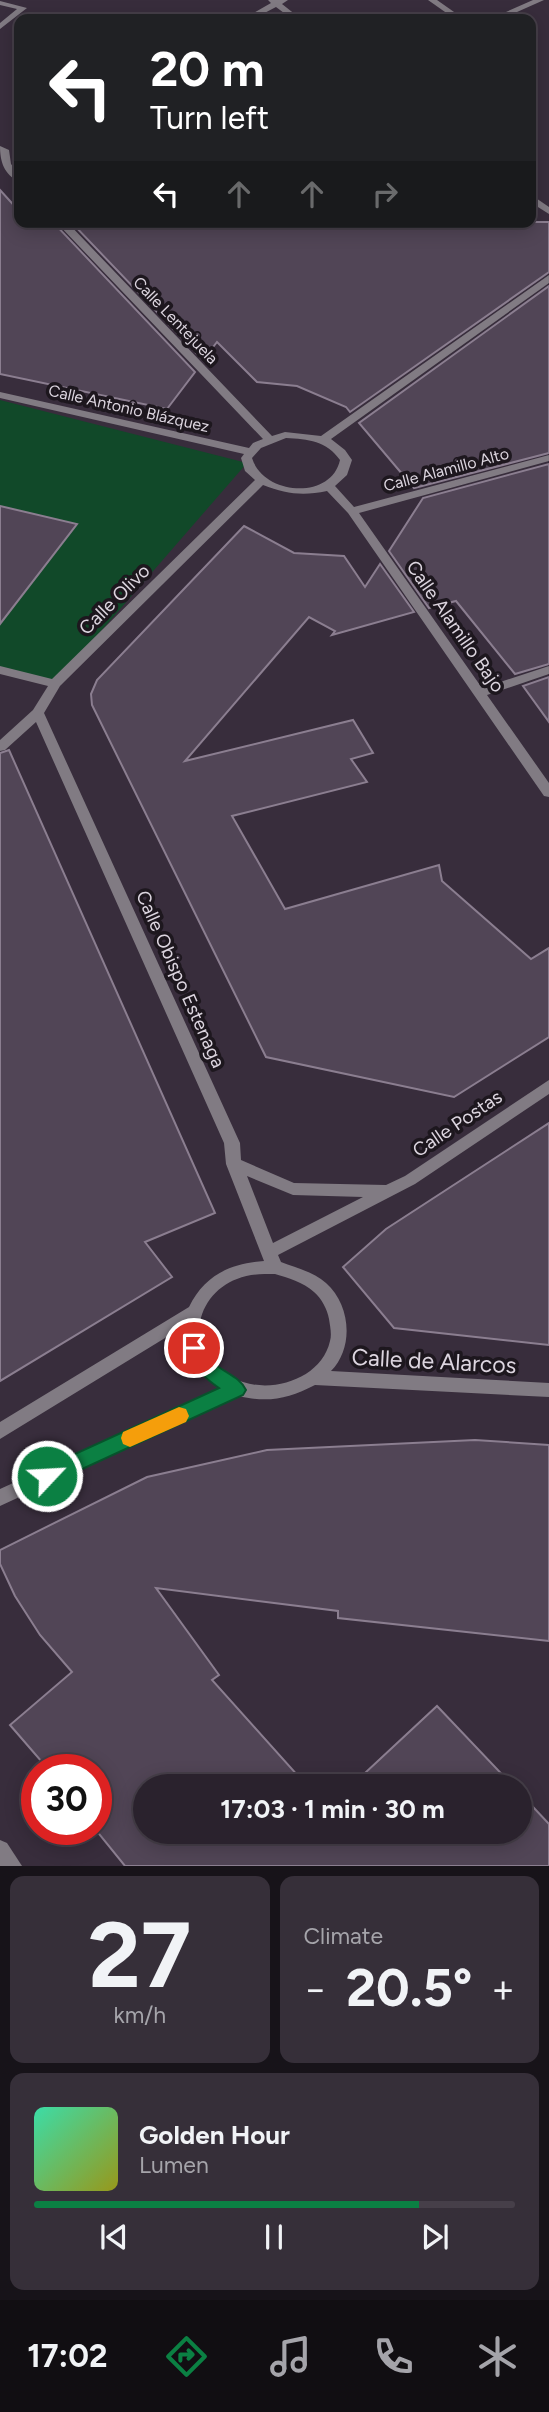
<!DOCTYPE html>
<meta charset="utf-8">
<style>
:root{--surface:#2a222d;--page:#362f39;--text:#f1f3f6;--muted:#a5a4aa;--line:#463f49;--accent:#0b8043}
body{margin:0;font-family:Figtree,sans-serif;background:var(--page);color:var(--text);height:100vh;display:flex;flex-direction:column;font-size:26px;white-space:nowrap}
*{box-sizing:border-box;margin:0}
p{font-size:23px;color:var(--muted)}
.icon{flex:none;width:38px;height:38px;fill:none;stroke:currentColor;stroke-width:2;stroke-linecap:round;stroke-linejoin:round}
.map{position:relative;height:1866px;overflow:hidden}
.panel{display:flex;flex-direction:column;gap:10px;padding:10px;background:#171319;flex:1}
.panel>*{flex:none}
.guide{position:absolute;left:14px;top:14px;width:522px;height:214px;border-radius:14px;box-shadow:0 4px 18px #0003,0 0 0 2px var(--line);background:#202124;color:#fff;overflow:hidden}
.speed{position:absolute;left:21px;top:1754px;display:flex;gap:14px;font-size:35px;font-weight:700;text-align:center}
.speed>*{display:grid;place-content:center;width:91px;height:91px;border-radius:50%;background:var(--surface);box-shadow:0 4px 18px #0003,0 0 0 2px var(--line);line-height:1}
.speed .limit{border:10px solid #d22;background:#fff;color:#111}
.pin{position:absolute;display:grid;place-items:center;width:60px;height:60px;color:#fff;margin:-30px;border:4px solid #fff;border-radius:50%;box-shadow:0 2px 7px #0007}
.me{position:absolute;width:77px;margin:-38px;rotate:65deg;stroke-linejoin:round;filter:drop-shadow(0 0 5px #0008)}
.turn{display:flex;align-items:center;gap:24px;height:147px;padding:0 21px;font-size:32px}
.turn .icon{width:91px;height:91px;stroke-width:2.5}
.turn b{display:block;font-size:49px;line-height:60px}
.lanes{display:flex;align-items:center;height:66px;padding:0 21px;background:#0003;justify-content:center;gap:35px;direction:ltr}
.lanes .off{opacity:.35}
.big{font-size:52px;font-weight:700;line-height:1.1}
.panel .widget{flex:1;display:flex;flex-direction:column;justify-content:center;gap:10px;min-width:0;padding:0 24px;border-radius:14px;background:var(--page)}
.panel .dial{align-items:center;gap:0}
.dial b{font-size:91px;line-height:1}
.song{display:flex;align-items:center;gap:21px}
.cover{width:84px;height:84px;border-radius:10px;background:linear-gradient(135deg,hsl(160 70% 55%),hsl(60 70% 35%))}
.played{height:7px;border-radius:4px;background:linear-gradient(90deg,var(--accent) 80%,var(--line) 80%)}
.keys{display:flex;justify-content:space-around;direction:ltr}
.heat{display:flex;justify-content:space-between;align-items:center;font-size:38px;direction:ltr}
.panel .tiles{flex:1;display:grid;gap:10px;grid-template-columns:1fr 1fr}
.widget:last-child{grid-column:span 2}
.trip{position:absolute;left:133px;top:1774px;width:399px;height:70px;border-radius:35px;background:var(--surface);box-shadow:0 4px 18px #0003,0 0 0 2px var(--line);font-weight:700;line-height:70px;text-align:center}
.menu{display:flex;height:112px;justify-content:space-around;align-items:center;background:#110e12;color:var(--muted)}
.menu .icon{width:49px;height:49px}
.menu .selected{color:var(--accent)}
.menu b{font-size:32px;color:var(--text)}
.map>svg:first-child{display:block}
.green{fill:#114929}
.building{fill:#514556;stroke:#8b7e90;stroke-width:2}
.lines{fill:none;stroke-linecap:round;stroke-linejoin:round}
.minor{fill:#817b83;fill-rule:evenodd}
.route{fill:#0b8043;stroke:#07532c;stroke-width:2}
.slow{fill:#f59e0b}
.labels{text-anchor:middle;stroke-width:7;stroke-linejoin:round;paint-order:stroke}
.far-street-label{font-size:16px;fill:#dcd5df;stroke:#1d171e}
.street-label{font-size:19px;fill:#dcd5df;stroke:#1d171e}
.near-street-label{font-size:23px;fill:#dcd5df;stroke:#1d171e}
</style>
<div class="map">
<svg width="549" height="1866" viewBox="0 0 549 1866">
<rect width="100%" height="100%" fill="#382d3c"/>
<path class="green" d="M0,400L247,463L55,684L0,670Z"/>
<g class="building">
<path d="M0,190L19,211V222H53L195,372L167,409L0,374Z"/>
<path d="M71,222H549V272L350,412L346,407L297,386L257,382L217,342L203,360Z"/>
<path d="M549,286V453L414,488L359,423Z"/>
<path d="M549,464V664L515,674L456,601L429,608L389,551L423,498Z"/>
<path d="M0,506L77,524L0,624Z"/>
<path d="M244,526L294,553L344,556L365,587L380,564L414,612L332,635L335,631L309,617L185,761L353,720L373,753L351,759L367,782L232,816L285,909L439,865L442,881L531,959L549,948V1037L454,1097L266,1057L92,705L91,694L97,680Z"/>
<path d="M549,677V722L523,686Z"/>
<path d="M9,750L215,1213L145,1242L172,1277L0,1381V753Z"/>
<path d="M549,1123V1345L394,1328L343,1267L386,1229Z"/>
<path d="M475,1440L549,1445V1641L338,1618V1611L156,1588L219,1675L212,1680L308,1787H314H145V1832H520V1793L549,1824V1866H125L95,1829L96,1769H48L10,1725L72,1672L40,1635L15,1596L0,1564V1550L147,1477L267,1450Z"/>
<path d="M437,1706L514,1787H350Z"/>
</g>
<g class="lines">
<g class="minor">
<path d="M268,0H288L282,4L301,19H292L276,7L253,19H243L271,3Z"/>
<path d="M428,0H437L464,19H455Z"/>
<path d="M533,0H544L501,19H490Z"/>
<path d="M0,1L27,8L0,29V23L17,9L0,5Z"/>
<path d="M0,146L9,150L11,164L19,174V182C4,174 0,162 0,146Z"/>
<path d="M530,194L549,207V214L530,202Z"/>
<path d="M56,222H67L272,436L285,432L321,436L549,275V283L331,439L345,450L352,460L347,475L335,486L354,507L549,455V461L359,513L482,688L549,666V674L487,695L549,783V797L544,796L348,513L327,491C303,496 286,494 263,485L60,686L44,713L240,1143L241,1160L294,1183L386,1185L405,1176L549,1080V1094L415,1184L278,1255L281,1262C296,1268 314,1272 326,1283C351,1305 354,1348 331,1371L549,1383V1397L315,1385C288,1399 268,1403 238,1396L0,1506V1489L221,1388C200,1376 182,1353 183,1327L0,1439V1422L189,1307C204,1276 230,1263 264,1261L226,1164L224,1143L36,722L5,750L0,751V740L33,710L48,686L0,674V666L52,679L255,480L245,471L241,458L244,454L0,398V392L249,448L253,443L263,439ZM286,438C308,439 327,441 340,460C331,501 263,495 252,458L261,448ZM247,1176L293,1195L363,1197L273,1243ZM275,1274C288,1278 303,1282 314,1292C322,1299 327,1309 329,1319C330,1326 332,1334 330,1341C322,1377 276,1393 243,1382C228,1378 218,1368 209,1356C187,1329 206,1290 237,1279C249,1274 262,1274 275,1274Z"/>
<path d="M0,1840L7,1843L22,1866H0Z"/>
</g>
</g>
<path class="route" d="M194,1339C205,1344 206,1357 215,1364C225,1373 240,1377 246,1390L243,1395L54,1482L47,1485L40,1482L37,1476L40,1470L219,1388C203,1377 193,1366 184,1348L187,1342Z"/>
<path class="slow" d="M179,1407L186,1409L189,1416L186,1422L130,1447L123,1444L121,1438L123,1432Z"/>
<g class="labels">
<g class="far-street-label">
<text transform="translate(176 320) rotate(46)" y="6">Calle Lentejuela</text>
<text transform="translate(129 408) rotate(13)" y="6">Calle Antonio Blázquez</text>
<text transform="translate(446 469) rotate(-15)" y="6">Calle Alamillo Alto</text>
</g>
<g class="street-label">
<text transform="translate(114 599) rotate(-45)" y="7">Calle Olivo</text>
<text transform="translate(456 626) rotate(55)" y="7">Calle Alamillo Bajo</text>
<text transform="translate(181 979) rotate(66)" y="7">Calle Obispo Estenaga</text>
<text transform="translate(457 1123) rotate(-34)" y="7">Calle Postas</text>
</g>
<g class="near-street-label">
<text transform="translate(434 1361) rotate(3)" y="8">Calle de Alarcos</text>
</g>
</g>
</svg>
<div class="speed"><div class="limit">30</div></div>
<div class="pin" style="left:194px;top:1348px;background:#d93025"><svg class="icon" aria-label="arrive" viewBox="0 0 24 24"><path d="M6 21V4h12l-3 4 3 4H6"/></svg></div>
<svg class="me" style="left:47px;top:1476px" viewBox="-20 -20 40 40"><circle r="17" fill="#0b8043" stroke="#fff" stroke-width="3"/><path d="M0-11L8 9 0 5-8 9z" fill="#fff"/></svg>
<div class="trip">17:03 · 1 min · 30 m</div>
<div class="guide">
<div class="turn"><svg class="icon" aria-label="left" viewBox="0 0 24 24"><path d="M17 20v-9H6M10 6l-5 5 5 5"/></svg><div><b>20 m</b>Turn left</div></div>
<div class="lanes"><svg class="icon" aria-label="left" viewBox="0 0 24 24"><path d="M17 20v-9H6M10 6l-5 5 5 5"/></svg><svg class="icon off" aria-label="ahead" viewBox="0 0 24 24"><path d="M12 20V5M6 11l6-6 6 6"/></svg><svg class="icon off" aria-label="ahead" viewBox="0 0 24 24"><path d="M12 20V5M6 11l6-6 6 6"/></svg><svg class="icon off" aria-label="right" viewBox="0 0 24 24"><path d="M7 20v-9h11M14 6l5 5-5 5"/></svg></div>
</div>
</div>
<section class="panel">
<div class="tiles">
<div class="widget dial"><b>27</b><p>km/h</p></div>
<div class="widget"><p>Climate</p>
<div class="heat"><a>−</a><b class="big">20.5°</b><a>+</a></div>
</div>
<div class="widget">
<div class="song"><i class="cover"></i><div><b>Golden Hour</b><p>Lumen</p></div></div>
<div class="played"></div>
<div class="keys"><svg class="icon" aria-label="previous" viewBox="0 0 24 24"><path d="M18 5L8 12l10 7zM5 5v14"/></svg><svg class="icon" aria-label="pause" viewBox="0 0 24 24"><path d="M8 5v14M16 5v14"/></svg><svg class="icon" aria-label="next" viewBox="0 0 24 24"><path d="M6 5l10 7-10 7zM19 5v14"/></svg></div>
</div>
</div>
</section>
<nav class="menu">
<b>17:02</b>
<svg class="icon selected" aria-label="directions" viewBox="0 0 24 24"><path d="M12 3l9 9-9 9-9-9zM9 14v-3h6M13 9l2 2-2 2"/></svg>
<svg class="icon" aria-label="music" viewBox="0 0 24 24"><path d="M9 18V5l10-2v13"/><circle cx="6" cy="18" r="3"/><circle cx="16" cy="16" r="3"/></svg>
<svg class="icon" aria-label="phone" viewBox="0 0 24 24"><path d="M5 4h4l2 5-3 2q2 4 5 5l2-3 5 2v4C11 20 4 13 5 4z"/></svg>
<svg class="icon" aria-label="climate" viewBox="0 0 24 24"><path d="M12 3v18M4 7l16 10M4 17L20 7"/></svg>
</nav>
